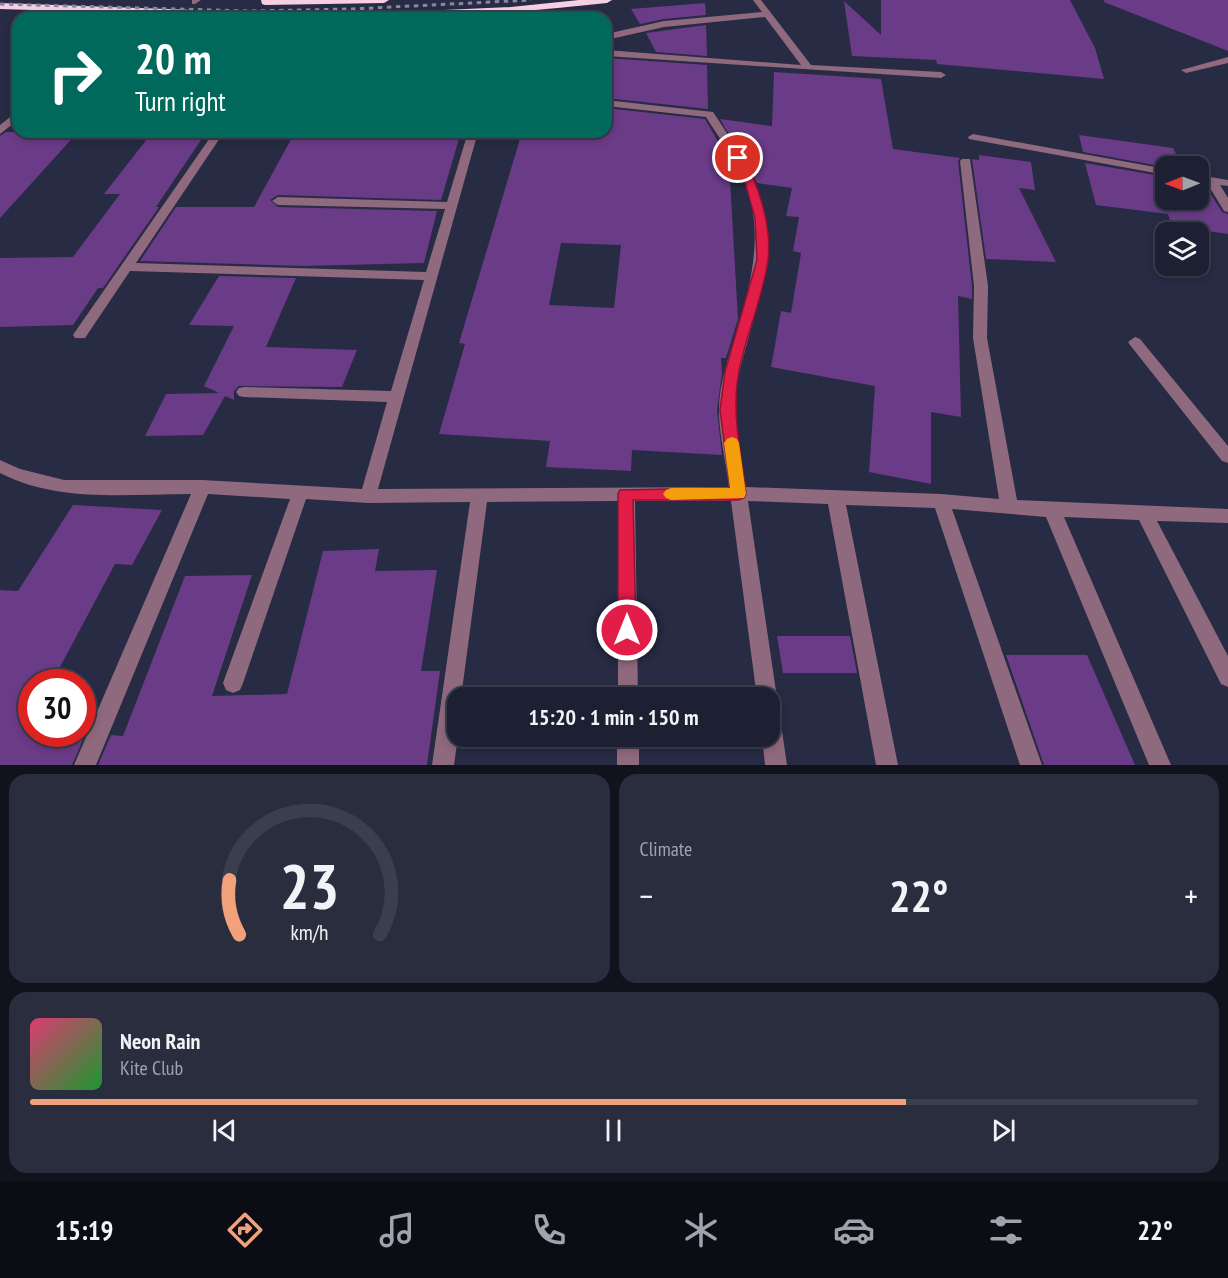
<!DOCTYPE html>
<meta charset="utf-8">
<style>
:root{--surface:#1d2032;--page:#2a2d3e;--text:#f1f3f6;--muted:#a0a3ac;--line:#3b3e4d;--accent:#f1a27b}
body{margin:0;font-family:"PT Sans Narrow",sans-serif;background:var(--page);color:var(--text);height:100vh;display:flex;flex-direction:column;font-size:22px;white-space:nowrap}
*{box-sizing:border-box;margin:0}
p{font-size:20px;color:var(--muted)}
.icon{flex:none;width:33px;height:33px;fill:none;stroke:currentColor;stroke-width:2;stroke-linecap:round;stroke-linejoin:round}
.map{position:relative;height:765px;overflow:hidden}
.side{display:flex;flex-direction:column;gap:9px;padding:9px;background:#10121c;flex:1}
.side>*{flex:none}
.hud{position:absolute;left:12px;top:12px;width:600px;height:126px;border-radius:18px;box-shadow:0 3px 9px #0003,0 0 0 2px var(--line);background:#00695c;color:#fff;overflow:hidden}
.needle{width:39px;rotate:269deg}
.buttons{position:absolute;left:1155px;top:156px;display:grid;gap:12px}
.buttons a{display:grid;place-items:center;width:54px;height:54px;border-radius:12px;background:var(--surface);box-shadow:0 3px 9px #0003,0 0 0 2px var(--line);font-size:30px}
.speed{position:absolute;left:18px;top:669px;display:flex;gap:12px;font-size:30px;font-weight:700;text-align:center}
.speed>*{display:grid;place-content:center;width:78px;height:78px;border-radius:50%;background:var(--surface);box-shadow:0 3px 9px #0003,0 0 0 2px var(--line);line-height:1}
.speed .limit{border:9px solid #d22;background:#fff;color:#111}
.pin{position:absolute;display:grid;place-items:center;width:51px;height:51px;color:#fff;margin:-26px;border:3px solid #fff;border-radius:50%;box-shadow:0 2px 6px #0007}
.me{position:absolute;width:66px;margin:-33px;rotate:0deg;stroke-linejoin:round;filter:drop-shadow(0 0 4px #0008)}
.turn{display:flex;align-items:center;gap:21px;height:126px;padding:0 24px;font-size:27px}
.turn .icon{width:78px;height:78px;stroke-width:2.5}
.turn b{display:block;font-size:42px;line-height:51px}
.big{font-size:45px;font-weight:700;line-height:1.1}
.side .card{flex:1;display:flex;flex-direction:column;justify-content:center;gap:9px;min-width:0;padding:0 21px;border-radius:18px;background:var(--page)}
.side .dial{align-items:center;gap:0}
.dial svg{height:156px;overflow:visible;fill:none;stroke:var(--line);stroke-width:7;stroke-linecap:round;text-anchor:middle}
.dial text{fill:var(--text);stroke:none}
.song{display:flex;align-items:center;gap:18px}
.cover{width:72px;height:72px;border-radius:9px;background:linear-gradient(135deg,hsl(340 70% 55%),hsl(130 70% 35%))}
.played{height:6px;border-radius:3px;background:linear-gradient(90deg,var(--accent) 75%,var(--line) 75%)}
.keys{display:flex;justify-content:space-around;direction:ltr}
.heat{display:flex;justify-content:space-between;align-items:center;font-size:33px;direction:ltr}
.side .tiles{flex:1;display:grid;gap:9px;grid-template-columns:1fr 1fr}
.card:last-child{grid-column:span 2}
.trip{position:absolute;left:447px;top:687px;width:333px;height:60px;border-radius:18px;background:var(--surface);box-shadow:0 3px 9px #0003,0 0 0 2px var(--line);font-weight:700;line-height:60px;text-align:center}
.tabs{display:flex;height:96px;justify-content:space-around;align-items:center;background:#0c0d14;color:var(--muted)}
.tabs .icon{width:42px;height:42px}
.tabs .selected{color:var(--accent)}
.tabs b{font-size:27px;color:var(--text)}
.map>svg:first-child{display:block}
.building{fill:#6a3b87;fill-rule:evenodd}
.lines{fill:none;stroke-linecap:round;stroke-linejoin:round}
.minor{fill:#8f697d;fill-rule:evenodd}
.highway{fill:#f6cfe3;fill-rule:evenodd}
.rail{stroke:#86899e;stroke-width:3;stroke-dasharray:4.5 4.5;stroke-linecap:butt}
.route{fill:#e11d48;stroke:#92132f;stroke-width:1.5}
.slow{fill:#f59e0b}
</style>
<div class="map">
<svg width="1228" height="765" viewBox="0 0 1228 765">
<rect width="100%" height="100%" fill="#272b43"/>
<g class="building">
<path d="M881,0H1070L1095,48L1104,79L937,64L936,60L852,56L844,1L881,35Z"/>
<path d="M1104,0H1228V51L1104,2Z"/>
<path d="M705,3L706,15L664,19L640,24L631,9Z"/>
<path d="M706,25L707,56L656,52L646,33Z"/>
<path d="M606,58L707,65L708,109L606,98Z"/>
<path d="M774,72L881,79L893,149L960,158L958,161L972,286V299L958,296L961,417L931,412V484L869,472L875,386L771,367L781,311L791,313L801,253L793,251L799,217L786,216L792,188L757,183L720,119L772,126Z"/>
<path d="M606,108L705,119L741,181L730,179L738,319L726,358H721L722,373L717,410L722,455L632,450L631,471L546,467L550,441L439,434L465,344L459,343L522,132H606ZM561,243L621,245L614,308L549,305Z"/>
<path d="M6,132H78L0,218V136Z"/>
<path d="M295,132H461L441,200L278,195L270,200L278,207L437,211L424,263L302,266L140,261L176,207H254Z"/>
<path d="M151,134H205L156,207H159L103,288H98L73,325L0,327V258L73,257L120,194H104Z"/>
<path d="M1079,135L1173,148L1182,166L1166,167L1083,152Z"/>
<path d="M979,155L1031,162L1035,190L1019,188L1056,262L986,259L972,159L979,160Z"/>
<path d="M1085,163L1166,177V200H1198V189L1209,191L1222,212L1228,214V234L1172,226L1168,214L1096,205Z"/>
<path d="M219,276L296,278L266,347L357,350L342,387L239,386L234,391V400L225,396L203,435L145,436L166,394L219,393L204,386L234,326L189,325Z"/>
<path d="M73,505L162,510L132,565L115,564L52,682H32V721L25,732L85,735L72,765H0V590L18,591Z"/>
<path d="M379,549L375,571L437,570L421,671H440L427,765H98L111,735L123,736L185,576L252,575L212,696L287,694L323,551Z"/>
<path d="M777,636H850L857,673H783Z"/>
<path d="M1006,655H1087L1135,765H1044Z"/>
</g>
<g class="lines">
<g class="minor">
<path d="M192,0H201L195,4H192Z"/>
<path d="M753,0H761L811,65L941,72L946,75L941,78L606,56V50L801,65L765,17L664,27L606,40V34L664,21L762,12Z"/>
<path d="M119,8L126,10L119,18H110Z"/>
<path d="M508,8H514L515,18H507V15L499,18H488Z"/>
<path d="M1228,57V63L1186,73L1181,70Z"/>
<path d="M606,100L713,112C769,195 781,226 752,325C745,353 734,382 735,410C735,436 742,462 746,487L941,494L999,499L973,338L974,286L960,161L962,159H970L988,286L987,338L1017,500L1228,509V523L1157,521L1228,656V687L1221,684L1139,520L1064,517L1171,765H1149L1046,517L952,509L1042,765H1020L935,508L846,505L898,765H876L828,504L748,501L777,698L774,705L770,707L777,710L780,717L787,765H765L762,736H770V698H757L731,501H635L638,698H618V501L487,502L461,698H458V736H467L466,741L457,744L454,765H432L470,502L368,503L306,499L243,683L240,690L233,693L226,690L223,683L290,499L208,494L96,765H74L191,494C128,494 58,503 0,473V460L20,469L64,480H202L362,489L387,402L244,397L239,396L236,392L239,388L244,387L391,391L424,280L130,271L85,338H75L73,335L75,332L214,132H224L136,263L426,272L445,209L278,205L272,201L278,197L447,202L468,132H478L378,489L729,487C726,462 719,435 719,410C719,382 730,353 738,326C754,275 765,221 740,171C730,152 717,135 706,117L606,106Z"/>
<path d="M18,111V120L0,134V125Z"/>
<path d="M973,134L1166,169V175L969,139L968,137Z"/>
<path d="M1198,175L1228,180V186L1220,185L1228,198V212L1224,211L1207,183L1198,181Z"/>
<path d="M1135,337L1140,339L1228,446V463L1222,461L1130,345L1128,342Z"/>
<rect x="617" y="736" width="22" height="29"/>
</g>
<g class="highway">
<path d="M261,0H389L384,3L265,5L262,4Z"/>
<path d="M579,0H612L607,3C538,10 469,17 399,18C266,20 133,13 0,9V3L334,15L511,7Z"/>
</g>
<path class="rail" d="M0,4L249,11L352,9L531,0"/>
</g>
<path class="route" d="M734,155H741C759,184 772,227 768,260C763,298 746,334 739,371C731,412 741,453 746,494L744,498L738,500H633L636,630L633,635L627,638L621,635L618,630V494L620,490L730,488L720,410L725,372L757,260L755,218L745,182L733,158Z"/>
<path class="slow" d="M732,437L737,439L739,443L746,494L744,498L671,500L666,498L663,494L666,490L671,488H730L724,443L727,439Z"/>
</svg>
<div class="buttons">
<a><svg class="needle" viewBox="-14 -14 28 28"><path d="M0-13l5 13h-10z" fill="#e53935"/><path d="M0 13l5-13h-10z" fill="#a0a3ac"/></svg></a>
<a><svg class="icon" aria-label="layers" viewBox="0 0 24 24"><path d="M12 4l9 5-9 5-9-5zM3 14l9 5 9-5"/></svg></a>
</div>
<div class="speed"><div class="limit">30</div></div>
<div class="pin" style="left:738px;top:158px;background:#d93025"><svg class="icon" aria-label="arrive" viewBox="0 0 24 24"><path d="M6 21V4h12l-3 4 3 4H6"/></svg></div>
<svg class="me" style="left:627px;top:630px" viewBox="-20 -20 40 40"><circle r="17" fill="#e11d48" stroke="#fff" stroke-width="3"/><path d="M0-11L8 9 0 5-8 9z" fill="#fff"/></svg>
<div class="trip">15:20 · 1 min · 150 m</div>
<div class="hud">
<div class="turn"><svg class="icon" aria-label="right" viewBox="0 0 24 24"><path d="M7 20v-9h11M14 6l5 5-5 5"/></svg><div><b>20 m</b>Turn right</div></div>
</div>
</div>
<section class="side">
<div class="tiles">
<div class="card dial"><svg viewBox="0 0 100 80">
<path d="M14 69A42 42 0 1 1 86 69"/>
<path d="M14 69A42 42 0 0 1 9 41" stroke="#f1a27b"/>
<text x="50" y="56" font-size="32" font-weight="700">23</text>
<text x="50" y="72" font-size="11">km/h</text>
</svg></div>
<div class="card"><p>Climate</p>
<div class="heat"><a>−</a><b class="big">22°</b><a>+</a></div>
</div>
<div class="card">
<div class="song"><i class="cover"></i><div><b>Neon Rain</b><p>Kite Club</p></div></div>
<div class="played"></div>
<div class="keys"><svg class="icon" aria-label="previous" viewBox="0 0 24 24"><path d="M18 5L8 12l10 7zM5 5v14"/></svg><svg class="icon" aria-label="pause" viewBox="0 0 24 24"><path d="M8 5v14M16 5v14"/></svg><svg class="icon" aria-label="next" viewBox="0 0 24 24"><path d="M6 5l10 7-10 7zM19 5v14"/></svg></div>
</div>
</div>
</section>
<nav class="tabs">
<b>15:19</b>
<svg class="icon selected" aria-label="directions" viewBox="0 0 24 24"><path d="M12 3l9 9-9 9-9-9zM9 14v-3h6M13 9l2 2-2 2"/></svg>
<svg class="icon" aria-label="music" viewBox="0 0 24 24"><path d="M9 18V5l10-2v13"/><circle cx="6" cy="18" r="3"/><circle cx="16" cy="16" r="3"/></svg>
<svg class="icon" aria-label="phone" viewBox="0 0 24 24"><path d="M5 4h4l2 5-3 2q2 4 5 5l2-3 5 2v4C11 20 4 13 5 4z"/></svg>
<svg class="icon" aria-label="climate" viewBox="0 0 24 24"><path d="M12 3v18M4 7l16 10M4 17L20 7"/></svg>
<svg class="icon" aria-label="car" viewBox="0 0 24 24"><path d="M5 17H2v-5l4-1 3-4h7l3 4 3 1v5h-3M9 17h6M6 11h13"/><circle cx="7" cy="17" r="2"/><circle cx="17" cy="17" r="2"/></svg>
<svg class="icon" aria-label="filters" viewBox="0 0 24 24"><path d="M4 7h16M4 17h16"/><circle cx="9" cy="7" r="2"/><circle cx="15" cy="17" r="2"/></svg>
<b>22°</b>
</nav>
